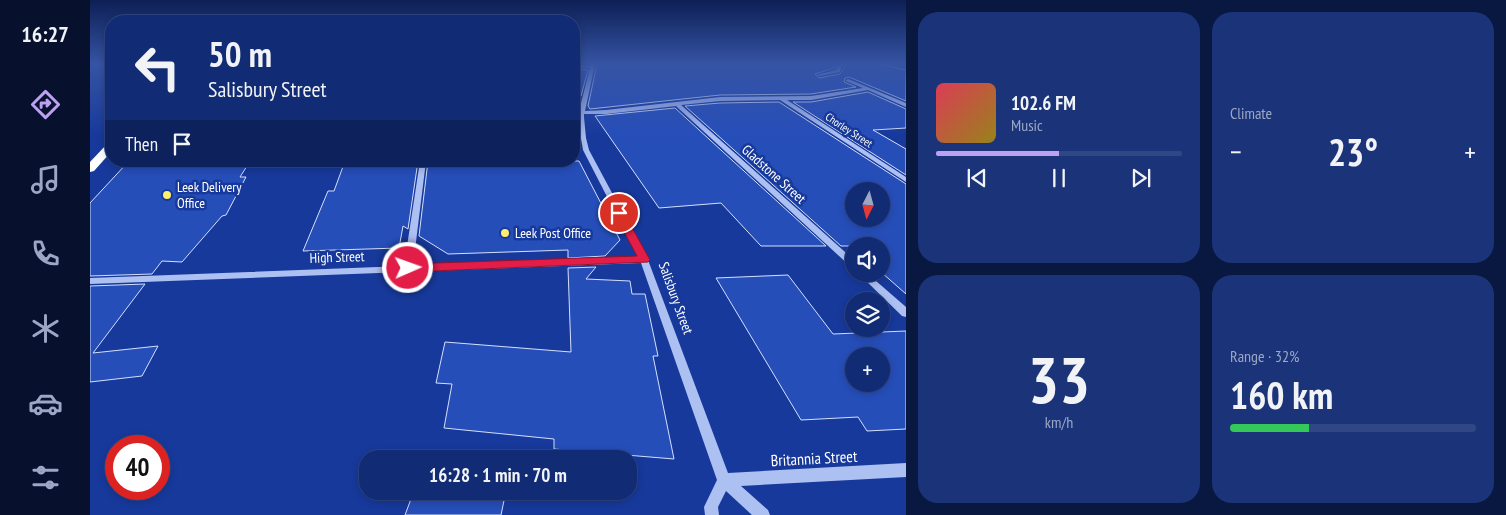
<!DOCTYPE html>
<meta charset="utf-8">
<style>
:root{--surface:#112b74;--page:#1a3379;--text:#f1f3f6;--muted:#9ca7c5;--line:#304786;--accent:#bca0f2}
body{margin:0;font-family:"PT Sans Narrow",sans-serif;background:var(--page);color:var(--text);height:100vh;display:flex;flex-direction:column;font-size:19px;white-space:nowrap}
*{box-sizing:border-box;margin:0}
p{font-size:16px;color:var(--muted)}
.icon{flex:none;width:28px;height:28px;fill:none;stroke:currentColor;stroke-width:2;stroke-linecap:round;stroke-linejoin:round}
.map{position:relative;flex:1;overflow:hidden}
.drawer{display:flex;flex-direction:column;gap:12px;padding:12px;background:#091840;width:600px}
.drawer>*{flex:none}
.banner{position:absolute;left:15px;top:15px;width:475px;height:152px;border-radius:20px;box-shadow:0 2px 8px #0003,0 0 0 1px var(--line);background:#112b74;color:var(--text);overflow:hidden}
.needle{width:32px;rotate:186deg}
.controls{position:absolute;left:755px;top:182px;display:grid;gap:10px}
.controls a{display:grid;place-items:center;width:45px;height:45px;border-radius:50%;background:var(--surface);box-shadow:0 2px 8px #0003,0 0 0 1px var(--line);font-size:25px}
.speed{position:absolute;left:15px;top:435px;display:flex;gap:10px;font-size:25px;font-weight:700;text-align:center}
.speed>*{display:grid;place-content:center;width:65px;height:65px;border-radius:50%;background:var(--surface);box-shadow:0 2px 8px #0003,0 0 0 1px var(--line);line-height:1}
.speed .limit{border:8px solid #d22;background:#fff;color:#111}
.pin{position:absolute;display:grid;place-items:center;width:42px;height:42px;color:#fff;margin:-21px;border:2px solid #fff;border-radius:50%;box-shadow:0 1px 5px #0007}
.me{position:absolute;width:55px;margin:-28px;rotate:88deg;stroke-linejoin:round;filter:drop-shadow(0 0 4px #0008)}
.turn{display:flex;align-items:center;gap:18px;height:105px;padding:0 20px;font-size:22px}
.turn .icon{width:65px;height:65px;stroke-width:2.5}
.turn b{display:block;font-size:35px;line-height:42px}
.then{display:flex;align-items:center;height:48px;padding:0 20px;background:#0003;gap:10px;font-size:19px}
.big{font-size:38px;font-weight:700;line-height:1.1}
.drawer .card{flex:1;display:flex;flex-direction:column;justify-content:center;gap:8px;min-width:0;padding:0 18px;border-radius:20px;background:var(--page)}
.drawer .dial{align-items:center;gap:0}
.dial b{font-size:65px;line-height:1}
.song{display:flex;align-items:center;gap:15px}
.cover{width:60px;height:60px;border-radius:8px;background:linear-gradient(135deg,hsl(350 70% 55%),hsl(50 70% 35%))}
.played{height:5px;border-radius:2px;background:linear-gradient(90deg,var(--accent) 50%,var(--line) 50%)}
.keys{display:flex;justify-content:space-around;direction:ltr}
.heat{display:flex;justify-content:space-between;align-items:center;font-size:28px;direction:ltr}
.charge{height:8px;border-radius:4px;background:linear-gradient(90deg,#34c759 32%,var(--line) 0)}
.drawer .tiles{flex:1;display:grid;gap:12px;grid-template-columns:repeat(2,1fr)}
.trip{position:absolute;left:269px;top:450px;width:278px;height:50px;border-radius:20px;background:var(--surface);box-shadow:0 2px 8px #0003,0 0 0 1px var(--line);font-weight:700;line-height:50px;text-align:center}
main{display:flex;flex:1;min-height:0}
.dock{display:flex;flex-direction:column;width:90px;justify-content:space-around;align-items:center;background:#07112e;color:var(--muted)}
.dock .icon{width:35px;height:35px}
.dock .current{color:var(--accent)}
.dock b{font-size:22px;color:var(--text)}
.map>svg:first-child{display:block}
.building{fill:#264eb9;stroke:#d5e0fc;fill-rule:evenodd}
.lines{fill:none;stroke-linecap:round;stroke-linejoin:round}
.minor{fill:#adc0f2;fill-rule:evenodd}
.highway{fill:#fff;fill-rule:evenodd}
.route{fill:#e11d48;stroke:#92132f}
.poi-dot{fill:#ffef6e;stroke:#17399b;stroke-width:2}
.labels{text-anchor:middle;stroke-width:5;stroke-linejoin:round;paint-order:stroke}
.far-street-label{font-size:11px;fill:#fff;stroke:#17399b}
.street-label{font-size:14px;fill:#fff;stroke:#17399b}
.poi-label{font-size:14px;fill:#fff;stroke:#17399b;text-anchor:start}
.near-street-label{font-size:16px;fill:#fff;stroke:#17399b}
</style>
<main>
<nav class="dock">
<b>16:27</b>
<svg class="icon current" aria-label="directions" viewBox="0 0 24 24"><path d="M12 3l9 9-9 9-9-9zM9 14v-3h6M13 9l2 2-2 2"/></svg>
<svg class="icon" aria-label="music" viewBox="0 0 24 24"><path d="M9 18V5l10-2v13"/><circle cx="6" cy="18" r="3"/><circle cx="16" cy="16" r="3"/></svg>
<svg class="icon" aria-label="phone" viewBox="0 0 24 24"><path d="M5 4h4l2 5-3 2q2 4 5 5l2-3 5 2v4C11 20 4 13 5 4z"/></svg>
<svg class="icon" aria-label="climate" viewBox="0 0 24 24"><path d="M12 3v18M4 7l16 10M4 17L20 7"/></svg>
<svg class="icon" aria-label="car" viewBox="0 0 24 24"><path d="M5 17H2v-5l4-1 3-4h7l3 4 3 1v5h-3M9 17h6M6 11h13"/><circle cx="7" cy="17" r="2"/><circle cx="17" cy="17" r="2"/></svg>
<svg class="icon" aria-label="filters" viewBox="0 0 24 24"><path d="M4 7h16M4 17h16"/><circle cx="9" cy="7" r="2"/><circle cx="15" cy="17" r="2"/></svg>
</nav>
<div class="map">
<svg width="816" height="515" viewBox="0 0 816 515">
<rect width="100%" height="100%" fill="#17399b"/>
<g class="building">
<path d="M507,64H747L744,68L725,74L729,78L750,74L757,64H787L816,70V101L759,77L755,78L754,82L766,87L721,94L630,95L500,109L498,106Z"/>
<path d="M484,69L498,70L491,96L484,85Z"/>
<path d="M778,92L816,109V128L783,130L816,149V175L703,102H721Z"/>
<path d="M689,102L816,184V294L791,272V246H751L595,106L630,103ZM764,191H791V219H764Z"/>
<path d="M585,108L736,246H671L631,203L569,208L505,116Z"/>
<path d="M39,161H143L144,167L157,166L150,177H156L136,215L132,216L92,262L72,261L62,274L0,276V203Z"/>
<path d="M255,161H328L318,229L313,226L309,248L213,251L238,191H244Z"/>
<path d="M338,161H489L530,240L515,256L478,258V250L358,254L329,236Z"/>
<path d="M506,267L496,279L540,281L542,294H555L568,356H563L584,459L464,449V439L354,428L362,384L346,383L355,342L481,352L478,268Z"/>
<path d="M698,275L743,334L816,331V429L777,431L768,417L711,420L626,278ZM764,356H791V384H764Z"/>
<path d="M55,284L3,353L68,346L52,376L0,382V286Z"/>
<path d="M324,491H416L411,515H315Z"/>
</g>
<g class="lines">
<g class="minor">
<path d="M501,64H505L495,111L516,110L630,97L721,96L773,88L756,81V80L758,79L816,103V107L778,90L721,100H697L816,177V182L690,100L630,101L591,105L764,260V268L761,267L586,106L516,114H494V117L496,138L499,150L558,260L638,473L816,463V477L651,486L678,510L680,515H662L636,491L628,507L629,515H615L614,507L627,480L551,263L0,284V278L314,266L330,161H336L323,266L548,257L493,150L489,127V115H484V111H489L500,68L484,67V65L500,66Z"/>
<path d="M750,64H755L751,67L750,72L729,76L727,75L746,70L747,66Z"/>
<path d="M769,274H778L816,307V317L812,316Z"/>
</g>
<path class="highway" d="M21,143V152L4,171L0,172V162L17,144Z"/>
</g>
<linearGradient id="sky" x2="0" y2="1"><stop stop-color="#0d1f55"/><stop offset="0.47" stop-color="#3654a4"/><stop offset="1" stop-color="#3654a4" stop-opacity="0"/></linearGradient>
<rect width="816" height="136" fill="url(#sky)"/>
<path class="route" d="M529,210L534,213L560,260L558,262L318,272L312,268L318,264L547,256L524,213Z"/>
<g class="poi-dot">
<circle cx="77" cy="195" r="5"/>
<circle cx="415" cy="233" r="5"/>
</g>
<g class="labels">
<g class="far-street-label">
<text transform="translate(759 130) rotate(33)" y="4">Chorley Street</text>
</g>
<g class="street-label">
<text transform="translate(684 174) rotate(42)" y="5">Gladstone Street</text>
<text transform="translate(247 257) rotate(-2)" y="5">High Street</text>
<text transform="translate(586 298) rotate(70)" y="5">Salisbury Street</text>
</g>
<g class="poi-label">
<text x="87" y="192">Leek Delivery<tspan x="87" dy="16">Office</tspan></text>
<text x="425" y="238">Leek Post Office</text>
</g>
<g class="near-street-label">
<text transform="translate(724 458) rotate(-3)" y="6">Britannia Street</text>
</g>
</g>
</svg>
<div class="controls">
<a><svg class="needle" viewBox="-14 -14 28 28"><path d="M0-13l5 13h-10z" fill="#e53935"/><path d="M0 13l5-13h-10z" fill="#9ca7c5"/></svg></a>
<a><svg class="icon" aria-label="sound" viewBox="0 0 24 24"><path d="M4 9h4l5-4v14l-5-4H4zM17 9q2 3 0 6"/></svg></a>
<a><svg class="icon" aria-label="layers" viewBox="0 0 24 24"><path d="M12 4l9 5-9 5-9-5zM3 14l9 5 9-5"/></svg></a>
<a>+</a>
</div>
<div class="speed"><div class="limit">40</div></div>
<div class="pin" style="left:529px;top:213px;background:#d93025"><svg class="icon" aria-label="arrive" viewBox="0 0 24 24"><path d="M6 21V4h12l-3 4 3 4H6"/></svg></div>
<svg class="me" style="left:318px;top:268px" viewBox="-20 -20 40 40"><circle r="17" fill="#e11d48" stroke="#fff" stroke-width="3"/><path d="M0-11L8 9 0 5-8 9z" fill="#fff"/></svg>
<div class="trip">16:28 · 1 min · 70 m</div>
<div class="banner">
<div class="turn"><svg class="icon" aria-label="left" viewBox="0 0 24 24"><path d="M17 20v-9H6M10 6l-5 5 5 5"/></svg><div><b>50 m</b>Salisbury Street</div></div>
<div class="then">Then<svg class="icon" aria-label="arrive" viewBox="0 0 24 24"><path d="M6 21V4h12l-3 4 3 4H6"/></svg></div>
</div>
</div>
<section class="drawer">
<div class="tiles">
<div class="card">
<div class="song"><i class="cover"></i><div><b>102.6 FM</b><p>Music</p></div></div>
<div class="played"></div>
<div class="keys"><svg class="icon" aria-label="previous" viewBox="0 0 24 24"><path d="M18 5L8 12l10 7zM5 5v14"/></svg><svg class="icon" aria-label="pause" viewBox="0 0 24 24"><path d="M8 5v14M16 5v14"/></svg><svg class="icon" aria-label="next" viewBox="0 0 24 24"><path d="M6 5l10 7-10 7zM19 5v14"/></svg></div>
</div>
<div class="card"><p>Climate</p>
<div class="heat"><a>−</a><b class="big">23°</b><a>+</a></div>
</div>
<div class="card dial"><b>33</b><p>km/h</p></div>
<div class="card"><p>Range · 32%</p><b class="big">160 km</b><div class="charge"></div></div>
</div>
</section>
</main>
